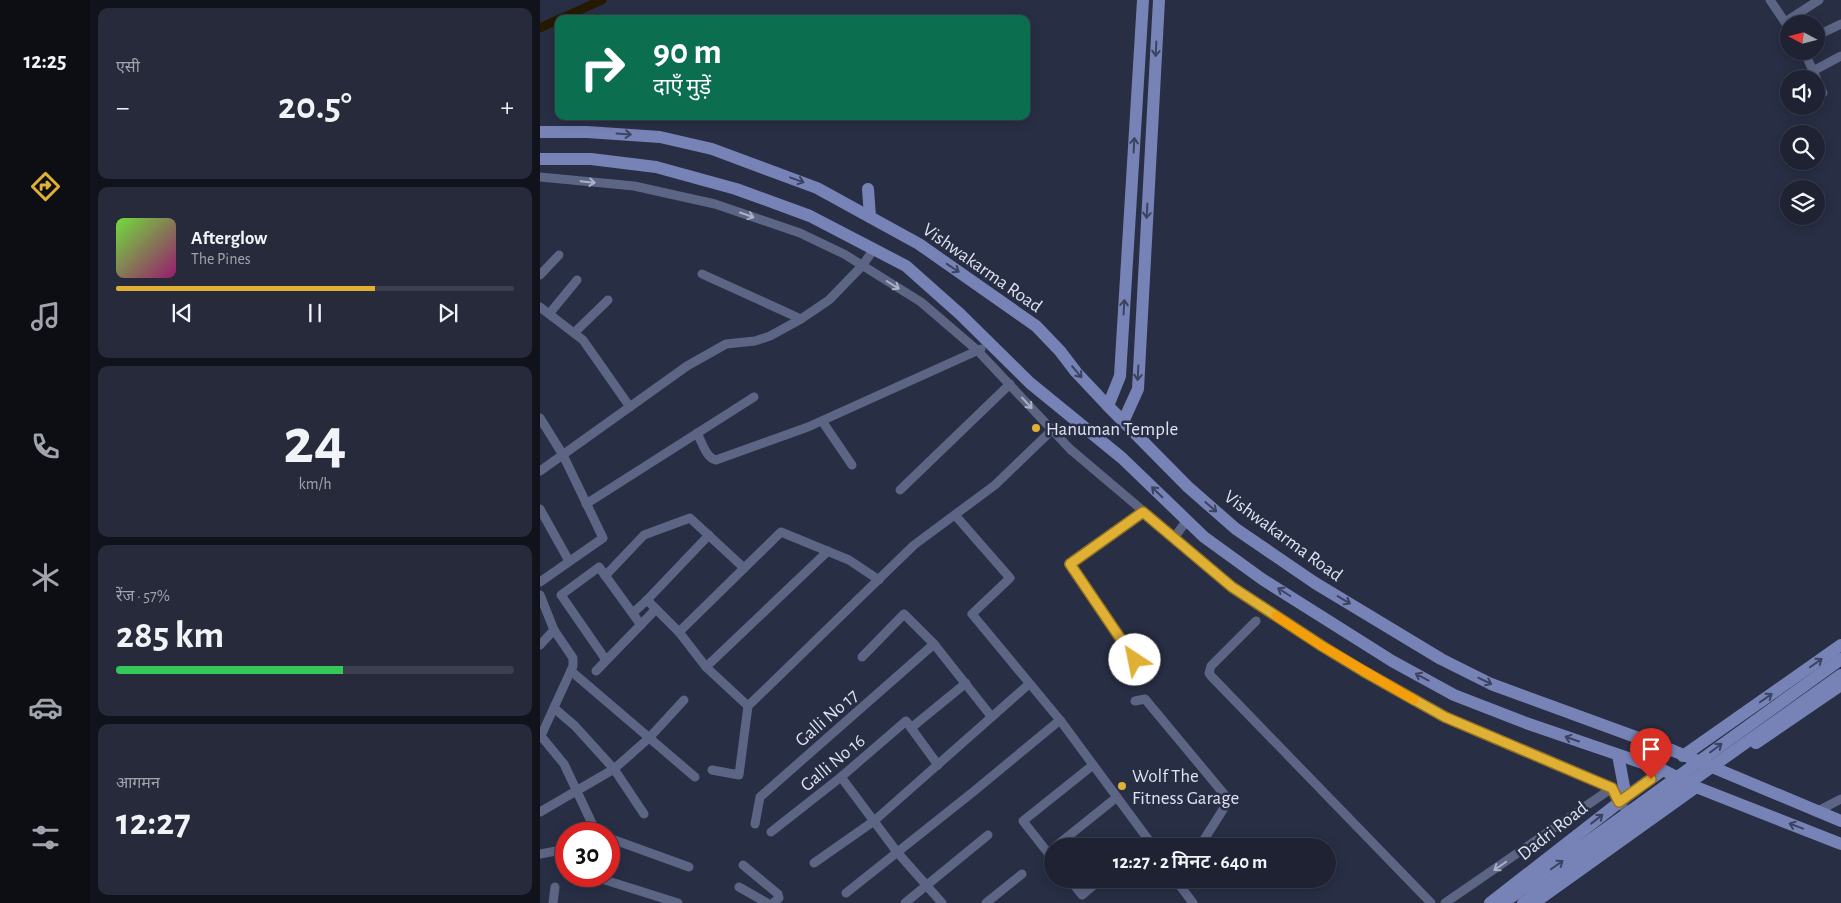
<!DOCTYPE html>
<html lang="hi">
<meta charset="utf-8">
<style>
:root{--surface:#1e2233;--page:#262a3b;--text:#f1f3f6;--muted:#a1a4ac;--line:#3c3f4e;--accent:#e0b034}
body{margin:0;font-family:"Alegreya Sans","Noto Sans Devanagari",sans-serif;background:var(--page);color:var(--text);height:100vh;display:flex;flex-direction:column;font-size:19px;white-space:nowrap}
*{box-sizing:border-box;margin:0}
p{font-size:16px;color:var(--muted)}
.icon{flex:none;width:28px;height:28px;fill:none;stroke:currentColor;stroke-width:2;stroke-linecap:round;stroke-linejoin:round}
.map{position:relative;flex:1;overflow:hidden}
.panel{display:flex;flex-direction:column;gap:8px;padding:8px;background:#10131c;width:450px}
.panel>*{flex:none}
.guide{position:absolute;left:15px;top:15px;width:475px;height:105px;border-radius:10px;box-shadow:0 2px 12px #0003,0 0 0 1px var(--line);background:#0b6e4f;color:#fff;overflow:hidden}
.needle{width:32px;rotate:277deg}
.controls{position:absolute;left:1240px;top:15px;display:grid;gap:10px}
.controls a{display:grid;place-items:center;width:45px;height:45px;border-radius:50%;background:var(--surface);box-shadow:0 2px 12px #0003,0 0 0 1px var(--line);font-size:25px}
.speed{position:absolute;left:15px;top:822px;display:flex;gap:10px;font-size:25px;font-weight:700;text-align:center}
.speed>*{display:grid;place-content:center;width:65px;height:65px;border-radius:50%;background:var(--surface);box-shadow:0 2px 12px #0003,0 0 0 1px var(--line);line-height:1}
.speed .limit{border:8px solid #d22;background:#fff;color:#111}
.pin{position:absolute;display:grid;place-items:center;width:42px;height:42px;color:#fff;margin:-51px -21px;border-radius:50% 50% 50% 0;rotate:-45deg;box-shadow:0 0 5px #0007}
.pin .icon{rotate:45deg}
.me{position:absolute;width:55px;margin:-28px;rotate:326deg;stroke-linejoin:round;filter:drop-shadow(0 0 4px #0008)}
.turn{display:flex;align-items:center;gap:18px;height:105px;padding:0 15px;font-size:22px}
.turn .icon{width:65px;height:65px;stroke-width:2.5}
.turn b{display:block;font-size:35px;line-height:42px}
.big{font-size:38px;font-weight:600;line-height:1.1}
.panel .tile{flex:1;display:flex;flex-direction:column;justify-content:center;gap:8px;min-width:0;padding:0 18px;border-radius:10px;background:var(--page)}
.panel .dial{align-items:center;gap:0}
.dial b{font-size:65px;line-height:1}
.song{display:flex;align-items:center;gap:15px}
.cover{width:60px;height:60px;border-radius:8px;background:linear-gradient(135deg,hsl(100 70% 55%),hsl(320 70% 35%))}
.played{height:5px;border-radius:2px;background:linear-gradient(90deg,var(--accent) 65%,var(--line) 65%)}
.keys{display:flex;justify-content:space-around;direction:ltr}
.heat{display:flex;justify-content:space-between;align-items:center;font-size:28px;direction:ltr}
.charge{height:8px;border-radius:4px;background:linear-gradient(90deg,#34c759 57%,var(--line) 0)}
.trip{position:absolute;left:504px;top:838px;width:292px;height:50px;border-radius:25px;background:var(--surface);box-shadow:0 2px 12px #0003,0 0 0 1px var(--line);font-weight:600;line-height:50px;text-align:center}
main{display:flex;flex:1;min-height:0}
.tab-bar{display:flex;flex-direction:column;width:90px;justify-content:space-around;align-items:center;background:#0c0e14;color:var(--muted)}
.tab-bar .icon{width:35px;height:35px}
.tab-bar .selected{color:var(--accent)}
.tab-bar b{font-size:22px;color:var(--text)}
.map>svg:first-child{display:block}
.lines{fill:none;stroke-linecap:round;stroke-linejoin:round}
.canal{stroke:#251a00;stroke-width:9}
.street{stroke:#5d6585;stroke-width:9}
.secondary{stroke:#7783b6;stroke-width:12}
.secondary-bridge{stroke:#7783b6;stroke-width:12}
.oneway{stroke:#3c4360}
.oneway2{stroke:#aab0c6}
.route-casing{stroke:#927222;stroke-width:12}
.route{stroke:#e0b034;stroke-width:9}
.slow{stroke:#f59e0b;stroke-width:9}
.poi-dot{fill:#e0b034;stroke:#282e44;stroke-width:2}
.labels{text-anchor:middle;stroke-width:5;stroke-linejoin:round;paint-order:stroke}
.street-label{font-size:19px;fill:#dee2f1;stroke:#282e44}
.poi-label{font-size:19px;fill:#dee2f1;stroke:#282e44;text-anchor:start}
</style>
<main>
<nav class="tab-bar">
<b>12:25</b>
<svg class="icon selected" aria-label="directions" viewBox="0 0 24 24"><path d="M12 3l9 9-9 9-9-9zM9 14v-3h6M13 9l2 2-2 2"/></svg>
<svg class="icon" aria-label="music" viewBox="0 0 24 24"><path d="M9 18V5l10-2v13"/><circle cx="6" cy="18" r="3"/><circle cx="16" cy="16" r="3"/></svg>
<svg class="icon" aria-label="phone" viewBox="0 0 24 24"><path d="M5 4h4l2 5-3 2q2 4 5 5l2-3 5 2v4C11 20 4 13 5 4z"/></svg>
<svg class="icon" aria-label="climate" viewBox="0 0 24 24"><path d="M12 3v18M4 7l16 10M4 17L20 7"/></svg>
<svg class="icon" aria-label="car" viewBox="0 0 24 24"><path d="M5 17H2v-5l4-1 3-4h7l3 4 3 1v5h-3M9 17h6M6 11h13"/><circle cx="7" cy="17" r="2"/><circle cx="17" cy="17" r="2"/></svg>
<svg class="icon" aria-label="filters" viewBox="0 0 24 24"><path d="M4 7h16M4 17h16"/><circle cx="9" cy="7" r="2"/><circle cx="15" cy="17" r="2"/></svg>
</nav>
<section class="panel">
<div class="tile"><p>एसी</p>
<div class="heat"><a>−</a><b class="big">20.5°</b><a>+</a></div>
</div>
<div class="tile">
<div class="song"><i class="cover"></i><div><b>Afterglow</b><p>The Pines</p></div></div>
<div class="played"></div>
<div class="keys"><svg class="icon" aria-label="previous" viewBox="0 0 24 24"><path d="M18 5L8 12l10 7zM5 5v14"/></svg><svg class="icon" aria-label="pause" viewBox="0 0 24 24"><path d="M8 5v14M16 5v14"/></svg><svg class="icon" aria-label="next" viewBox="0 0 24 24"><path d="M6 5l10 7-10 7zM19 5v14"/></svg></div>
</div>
<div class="tile dial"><b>24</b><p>km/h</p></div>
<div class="tile"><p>रेंज · 57%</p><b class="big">285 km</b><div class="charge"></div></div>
<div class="tile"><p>आगमन</p><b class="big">12:27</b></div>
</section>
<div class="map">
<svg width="1301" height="903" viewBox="0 0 1301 903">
<rect width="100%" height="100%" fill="#282e44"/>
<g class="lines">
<g class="canal">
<path d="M20,19L62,0"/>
<path d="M0,28L19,19"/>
</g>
<g class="street">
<path d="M1230,0L1249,28"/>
<path d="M1245,22L1279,0"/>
<path d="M1276,36L1301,24"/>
<path d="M1264,51L1283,93"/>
<path d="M1273,71L1301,56"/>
<path d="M0,177L94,186L175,204L260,233L304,254L381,302L438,351L530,449L693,587L782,646L905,717L1072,788L1090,818"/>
<path d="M162,274L261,319"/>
<path d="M0,275L19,255"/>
<path d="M0,307L43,340L90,407"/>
<path d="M9,314L37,280"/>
<path d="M34,333L68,300"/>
<path d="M0,418L23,455L63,538L0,582"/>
<path d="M282,421L312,465"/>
<path d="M157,433C162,442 166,458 176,460L268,427L441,349"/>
<path d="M0,471L147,366L186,344L215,341L230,336L261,319L289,300L322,266L334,249"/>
<path d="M360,490L470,384"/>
<path d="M46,504L214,397"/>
<path d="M0,509L29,561"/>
<path d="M415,515L470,578L432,614L520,720L613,846"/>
<path d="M634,538L647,520"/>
<path d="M65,576L104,535L150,518L204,568"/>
<path d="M0,595L14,630L0,645"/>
<path d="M107,600L139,632L166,667L208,706"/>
<path d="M93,613L107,600L169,535"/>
<path d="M716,621L671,666L669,673L671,676L891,903"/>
<path d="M139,632L241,532L309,560L339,580"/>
<path d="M322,657L364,614L394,644L451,716"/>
<path d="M66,660L21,595L59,567L101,625"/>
<path d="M595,660L530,564L603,512"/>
<path d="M166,667L288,551"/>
<path d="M31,671L155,777"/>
<path d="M56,671L116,609"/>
<path d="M595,701L605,699L689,800L660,846"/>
<path d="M14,708L35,726L74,769L104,814"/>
<path d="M371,728L426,683"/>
<path d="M1,736L24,764L57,834"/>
<path d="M0,738L33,666V658L14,630"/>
<path d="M172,770L199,775L208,706L374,545L455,485L512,430"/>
<path d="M301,777L357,852L402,903"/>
<path d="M0,812L74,769L109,738L144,700"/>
<path d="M1276,812L1301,799"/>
<path d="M215,824L220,797L394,644"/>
<path d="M231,832L301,777L366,721L398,765"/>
<path d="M69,838L149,867"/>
<path d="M516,846L577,797"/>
<path d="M597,846L607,838"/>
<path d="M0,854L16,851L26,847"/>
<path d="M512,858L483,821L553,765"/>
<path d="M274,863L334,821L489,684"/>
<path d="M203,865L238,894L239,898L233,903"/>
<path d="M529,879L542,895L561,879"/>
<path d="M635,879L653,903"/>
<path d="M65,880L138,903"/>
<path d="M199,887L227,903"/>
<path d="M306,893L433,792L520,720"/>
<path d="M13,903L15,887"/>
<path d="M365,903L448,835"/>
<path d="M446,903L482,874"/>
<path d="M905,903L1072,788"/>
</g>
<g class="secondary">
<path d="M0,132H47L120,137L172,149L277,188L379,244L496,326L520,351L536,372L568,406L648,487L696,529L775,583L901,659L951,684L1134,751L1301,821"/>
<path d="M0,159H51L116,167L196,189L270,216L366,266L420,314L490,383L582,458L664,537L722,579L852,661L914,695L986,723L1123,770L1156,787L1301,844"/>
<path d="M328,189L330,217"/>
<path d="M568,406L580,376L603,0"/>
<path d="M583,422L598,389L619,0"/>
<path d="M1216,743L1301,685"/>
<path d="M1078,755L1086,797"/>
<path d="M1143,756L1301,645"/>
<path d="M950,903L1086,797L1123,770"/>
<path d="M994,903L1156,787"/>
</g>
<g class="secondary-bridge">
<path d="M963,903L1301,659"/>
<path d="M983,903L1121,803L1301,675"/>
</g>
</g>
<defs><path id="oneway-shaft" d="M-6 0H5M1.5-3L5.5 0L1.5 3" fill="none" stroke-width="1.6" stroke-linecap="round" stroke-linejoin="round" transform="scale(1.25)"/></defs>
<g class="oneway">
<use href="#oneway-shaft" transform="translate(616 49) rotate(93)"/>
<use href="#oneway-shaft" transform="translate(84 134) rotate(4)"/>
<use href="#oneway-shaft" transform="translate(594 145) rotate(-87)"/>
<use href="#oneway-shaft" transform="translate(257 180) rotate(20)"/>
<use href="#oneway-shaft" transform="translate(607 211) rotate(93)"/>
<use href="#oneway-shaft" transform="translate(413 268) rotate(34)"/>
<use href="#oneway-shaft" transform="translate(584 307) rotate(-87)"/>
<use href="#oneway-shaft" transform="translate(537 372) rotate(50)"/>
<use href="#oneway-shaft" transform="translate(598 373) rotate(93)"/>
<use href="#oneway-shaft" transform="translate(617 492) rotate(-136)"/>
<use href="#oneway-shaft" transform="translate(671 507) rotate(41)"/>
<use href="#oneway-shaft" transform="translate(744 592) rotate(-148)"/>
<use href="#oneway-shaft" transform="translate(804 600) rotate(31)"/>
<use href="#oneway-shaft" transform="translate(1276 663) rotate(-35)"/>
<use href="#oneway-shaft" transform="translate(882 677) rotate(-152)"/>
<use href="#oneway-shaft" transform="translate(945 681) rotate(26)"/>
<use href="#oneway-shaft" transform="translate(1226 698) rotate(-35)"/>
<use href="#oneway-shaft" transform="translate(1032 739) rotate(-161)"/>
<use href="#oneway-shaft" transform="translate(1176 748) rotate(-37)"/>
<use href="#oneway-shaft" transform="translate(1057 819) rotate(-38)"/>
<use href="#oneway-shaft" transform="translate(1256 826) rotate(-159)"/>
<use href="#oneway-shaft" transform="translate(1017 865) rotate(-35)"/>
</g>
<g class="oneway2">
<use href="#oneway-shaft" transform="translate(48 182) rotate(6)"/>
<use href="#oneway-shaft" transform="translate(207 215) rotate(19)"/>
<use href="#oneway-shaft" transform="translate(353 285) rotate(32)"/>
<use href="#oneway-shaft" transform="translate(487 403) rotate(47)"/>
<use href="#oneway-shaft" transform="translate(960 866) rotate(145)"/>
</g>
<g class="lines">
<defs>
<path id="route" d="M595,660L530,564L603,512L692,587L782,646L823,671L905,717L1072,788L1079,802L1111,779"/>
</defs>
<use href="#route" class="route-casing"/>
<use href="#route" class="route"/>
<path class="slow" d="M736,616L782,646L874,700"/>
</g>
<g class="poi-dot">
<circle cx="496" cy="428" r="5"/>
<circle cx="582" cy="786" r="5"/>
</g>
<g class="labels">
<g class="street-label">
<text transform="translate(443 267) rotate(35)" y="7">Vishwakarma Road</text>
<text transform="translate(744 535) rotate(36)" y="7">Vishwakarma Road</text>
<text transform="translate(286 717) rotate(-41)" y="7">Galli No 17</text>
<text transform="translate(292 762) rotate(-40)" y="7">Galli No 16</text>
<text transform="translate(1012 830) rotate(-38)" y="7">Dadri Road</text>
</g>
<g class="poi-label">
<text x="506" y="435">Hanuman Temple</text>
<text x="592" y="782">Wolf The<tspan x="592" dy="22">Fitness Garage</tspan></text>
</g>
</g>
</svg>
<div class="controls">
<a><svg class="needle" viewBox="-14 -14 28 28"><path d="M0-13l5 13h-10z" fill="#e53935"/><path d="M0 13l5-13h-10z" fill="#a1a4ac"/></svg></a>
<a><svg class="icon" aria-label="sound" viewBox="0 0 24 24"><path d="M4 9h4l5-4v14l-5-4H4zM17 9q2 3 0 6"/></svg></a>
<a><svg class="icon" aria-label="search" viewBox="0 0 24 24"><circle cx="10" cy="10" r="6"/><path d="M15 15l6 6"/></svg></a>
<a><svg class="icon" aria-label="layers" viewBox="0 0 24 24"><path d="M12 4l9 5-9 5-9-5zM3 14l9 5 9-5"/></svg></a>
</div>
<div class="speed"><div class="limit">30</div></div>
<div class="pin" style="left:1111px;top:779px;background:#d93025"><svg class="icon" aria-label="arrive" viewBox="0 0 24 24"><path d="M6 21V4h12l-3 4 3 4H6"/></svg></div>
<svg class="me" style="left:595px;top:660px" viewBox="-20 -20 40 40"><circle r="19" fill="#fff"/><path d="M0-13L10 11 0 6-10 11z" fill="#e0b034"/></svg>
<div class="trip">12:27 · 2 मिनट · 640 m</div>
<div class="guide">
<div class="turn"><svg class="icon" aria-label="right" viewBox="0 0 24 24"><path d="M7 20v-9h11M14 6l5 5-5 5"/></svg><div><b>90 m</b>दाएँ मुड़ें</div></div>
</div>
</div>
</main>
